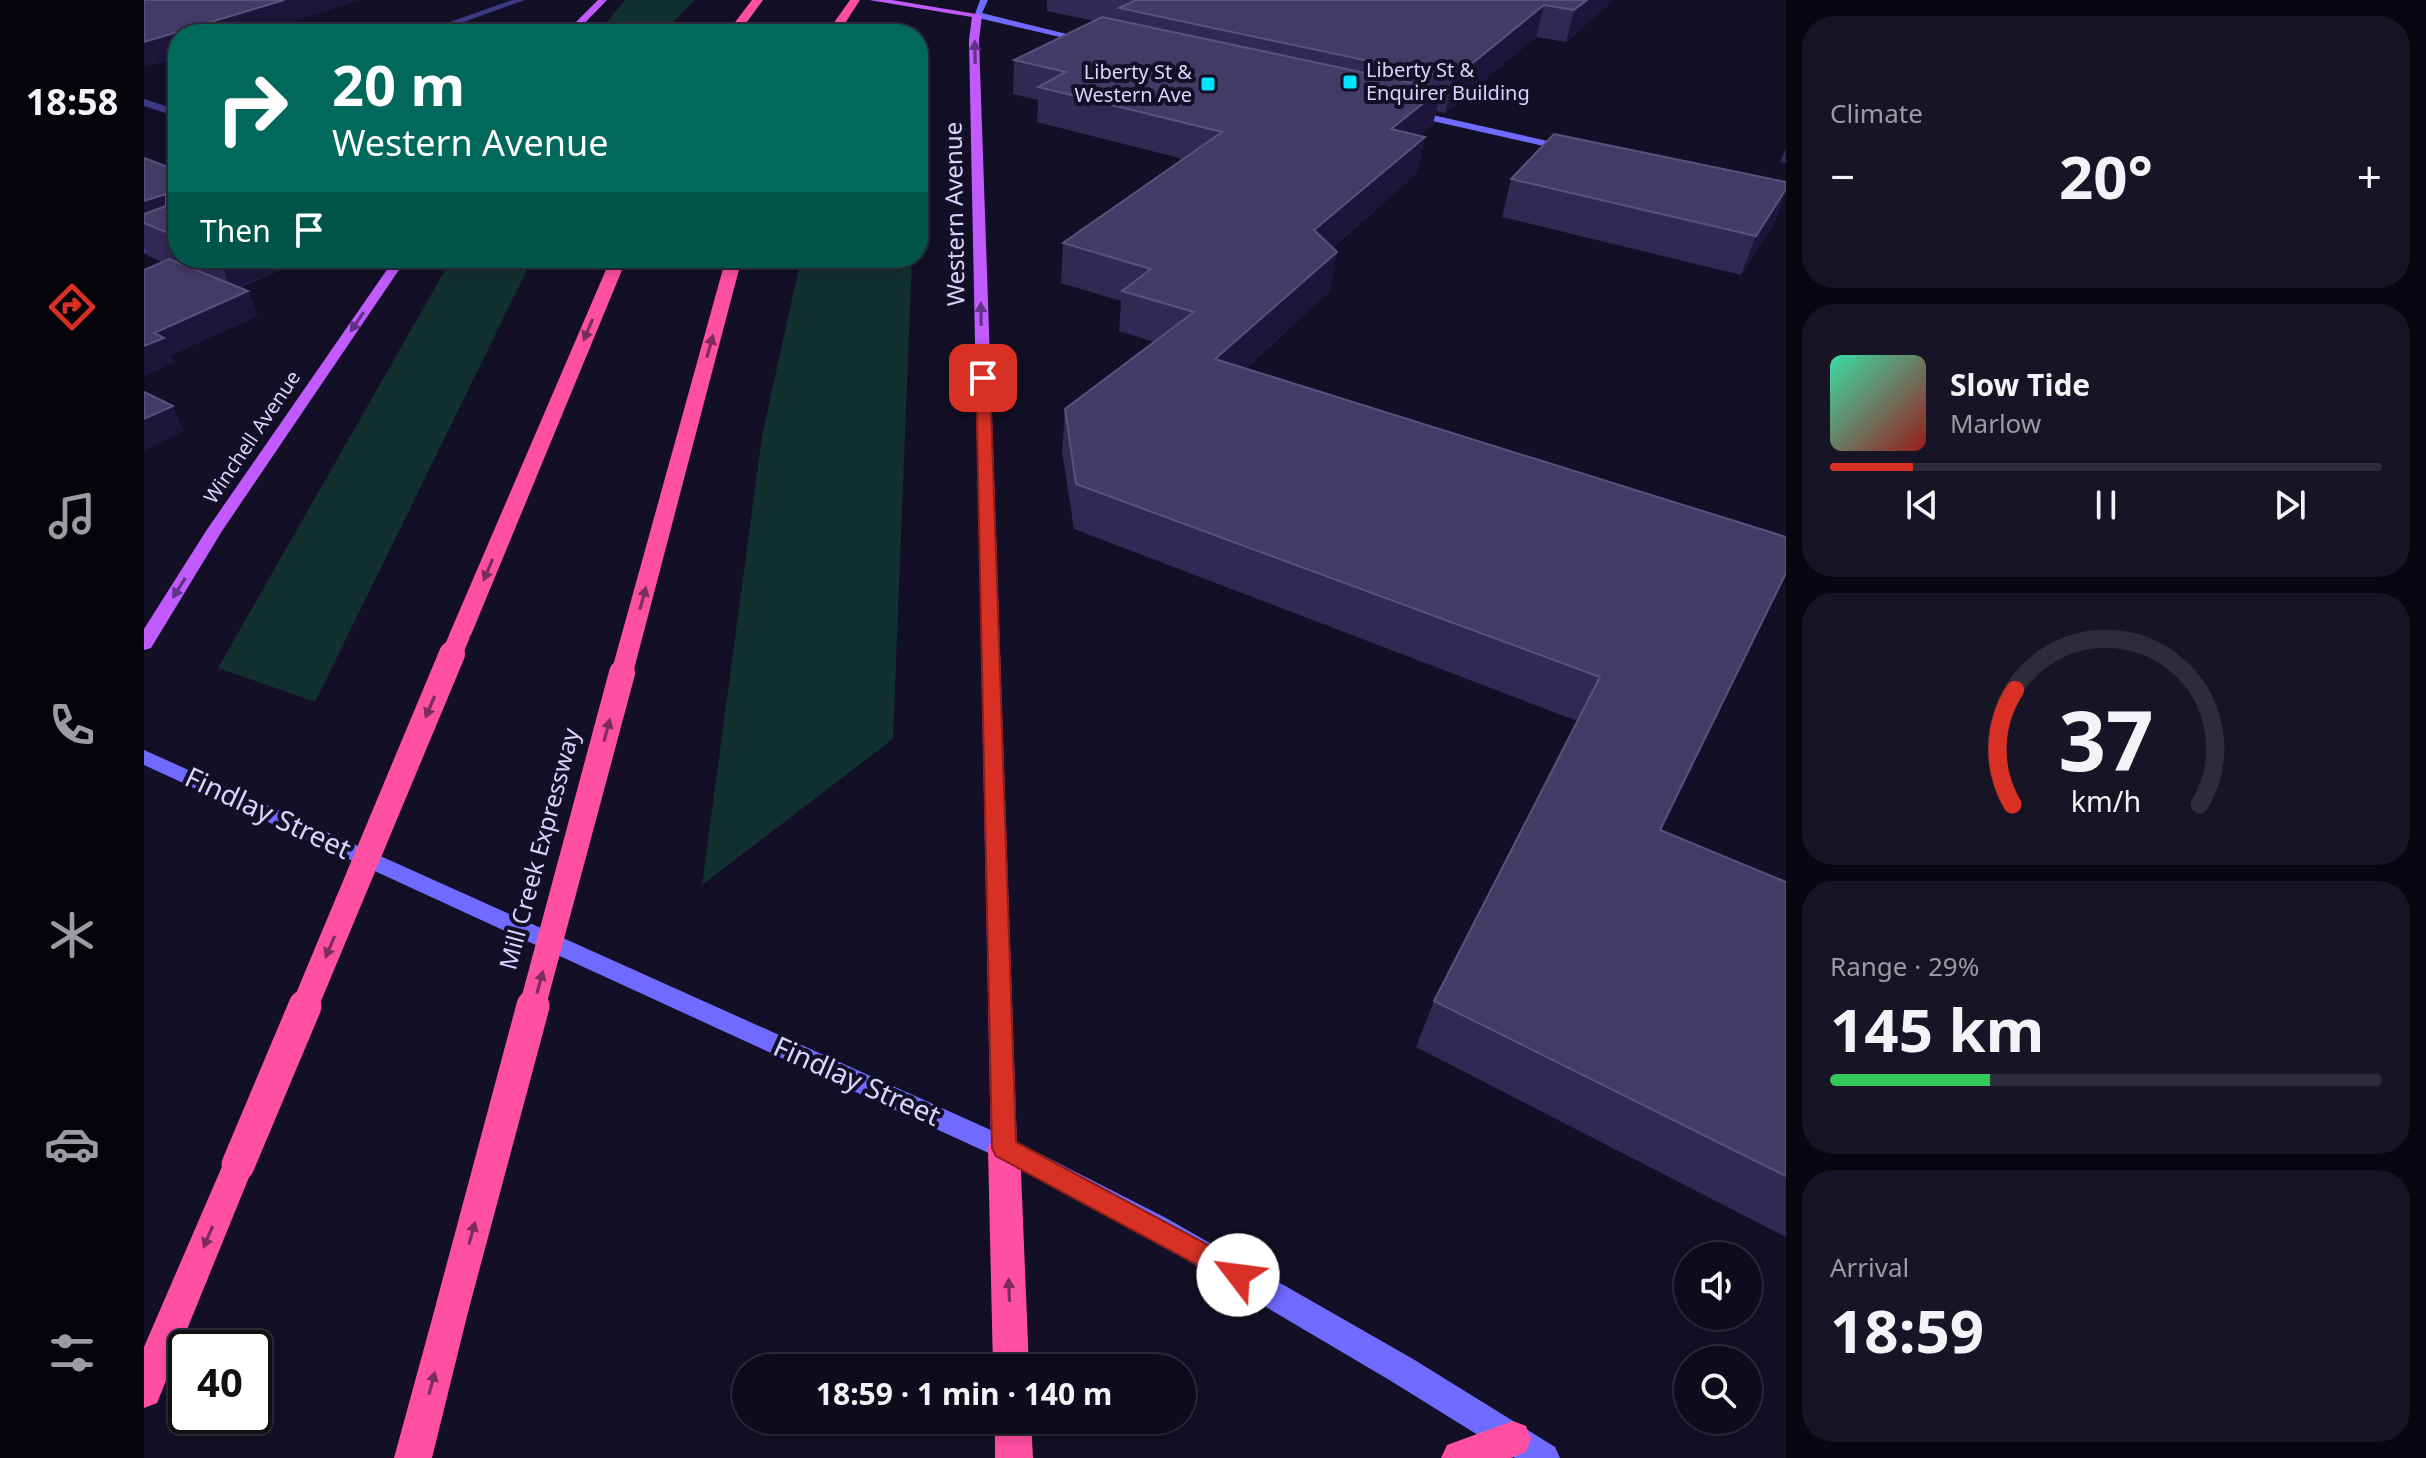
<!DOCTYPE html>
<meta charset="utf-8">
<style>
:root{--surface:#0e0b1c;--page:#171425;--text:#f1f3f6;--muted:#9b9ba3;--line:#2e2b3b;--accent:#d93025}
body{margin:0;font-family:"Noto Sans",sans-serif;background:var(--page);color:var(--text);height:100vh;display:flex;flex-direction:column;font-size:30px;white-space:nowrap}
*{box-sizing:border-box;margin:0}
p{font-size:26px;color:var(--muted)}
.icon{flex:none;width:44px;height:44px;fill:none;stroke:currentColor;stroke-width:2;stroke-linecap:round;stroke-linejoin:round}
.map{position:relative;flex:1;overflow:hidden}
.details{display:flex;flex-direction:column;gap:16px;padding:16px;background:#08060f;width:640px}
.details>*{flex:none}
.banner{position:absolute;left:24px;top:24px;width:760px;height:244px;border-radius:32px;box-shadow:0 4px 12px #0003,0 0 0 2px var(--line);background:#00695c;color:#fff;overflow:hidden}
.tools{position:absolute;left:1530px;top:1242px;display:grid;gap:16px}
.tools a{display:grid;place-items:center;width:88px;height:88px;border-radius:50%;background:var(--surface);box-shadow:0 4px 12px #0003,0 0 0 2px var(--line);font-size:40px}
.speed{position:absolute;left:24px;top:1330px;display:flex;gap:16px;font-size:40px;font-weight:700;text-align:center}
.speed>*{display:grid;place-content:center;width:104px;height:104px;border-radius:50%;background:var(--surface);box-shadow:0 4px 12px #0003,0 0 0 2px var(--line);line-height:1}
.speed .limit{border:4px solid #111;border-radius:12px;background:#fff;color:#111}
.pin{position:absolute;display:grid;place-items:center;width:68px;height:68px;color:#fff;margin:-34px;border-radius:16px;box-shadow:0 4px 12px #0006}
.me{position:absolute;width:88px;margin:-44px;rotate:300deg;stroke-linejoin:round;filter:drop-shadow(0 0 6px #0008)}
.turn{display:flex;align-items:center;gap:28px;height:168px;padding:0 32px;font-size:36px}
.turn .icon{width:104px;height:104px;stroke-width:2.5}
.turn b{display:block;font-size:56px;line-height:68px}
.then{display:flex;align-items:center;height:76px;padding:0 32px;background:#0003;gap:16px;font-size:30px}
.big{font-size:60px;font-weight:700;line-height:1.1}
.details .widget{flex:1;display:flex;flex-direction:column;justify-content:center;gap:12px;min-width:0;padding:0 28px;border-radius:32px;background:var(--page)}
.details .dial{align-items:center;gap:0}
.dial svg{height:208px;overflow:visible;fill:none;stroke:var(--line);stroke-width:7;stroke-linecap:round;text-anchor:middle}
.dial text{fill:var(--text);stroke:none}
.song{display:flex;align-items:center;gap:24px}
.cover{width:96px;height:96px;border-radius:12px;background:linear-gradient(135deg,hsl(160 70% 55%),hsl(0 70% 35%))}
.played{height:8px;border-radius:4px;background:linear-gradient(90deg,var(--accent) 15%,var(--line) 15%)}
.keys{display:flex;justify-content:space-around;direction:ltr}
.heat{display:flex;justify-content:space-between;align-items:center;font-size:44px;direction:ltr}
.charge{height:12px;border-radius:6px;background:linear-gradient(90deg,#34c759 29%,var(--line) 0)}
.trip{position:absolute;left:588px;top:1354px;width:464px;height:80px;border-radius:40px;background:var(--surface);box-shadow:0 4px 12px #0003,0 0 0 2px var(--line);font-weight:700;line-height:80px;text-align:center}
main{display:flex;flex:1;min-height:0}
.menu{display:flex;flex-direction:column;width:144px;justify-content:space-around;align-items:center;background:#06040b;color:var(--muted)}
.menu .icon{width:56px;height:56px}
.menu .active{color:var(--accent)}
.menu b{font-size:36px;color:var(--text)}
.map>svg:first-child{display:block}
.green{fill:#12302f}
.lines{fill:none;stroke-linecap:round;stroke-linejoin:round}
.street{fill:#3d3a85;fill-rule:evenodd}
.secondary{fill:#6f6bff;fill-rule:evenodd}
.primary{fill:#c25bff;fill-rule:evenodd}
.highway{fill:#ff4fa3;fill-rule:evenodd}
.highway-bridge-far2{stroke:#ff4fa3;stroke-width:20}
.highway-bridge-far1{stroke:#ff4fa3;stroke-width:26}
.highway-bridge{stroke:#ff4fa3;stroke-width:33}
.wall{fill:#312854}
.shaded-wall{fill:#1d163a}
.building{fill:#433a66;stroke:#5a527e;stroke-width:2}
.oneway{fill:#623188}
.oneway2{fill:#7d2c5e}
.route{fill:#d93025;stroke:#8d1f18;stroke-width:2}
.poi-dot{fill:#00e5ff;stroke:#130f26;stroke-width:3}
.labels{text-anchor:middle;stroke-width:8;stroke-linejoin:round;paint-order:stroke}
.far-poi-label{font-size:20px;fill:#d9d4ff;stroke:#130f26;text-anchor:start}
.far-street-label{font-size:20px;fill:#d9d4ff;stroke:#130f26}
.street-label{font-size:24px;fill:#d9d4ff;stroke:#130f26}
.near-street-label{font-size:28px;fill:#d9d4ff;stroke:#130f26}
</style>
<main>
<nav class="menu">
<b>18:58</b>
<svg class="icon active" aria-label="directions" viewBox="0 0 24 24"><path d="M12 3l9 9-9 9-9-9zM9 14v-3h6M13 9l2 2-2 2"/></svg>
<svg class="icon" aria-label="music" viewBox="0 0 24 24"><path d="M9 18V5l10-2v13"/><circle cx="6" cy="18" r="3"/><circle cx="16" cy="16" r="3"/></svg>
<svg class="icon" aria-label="phone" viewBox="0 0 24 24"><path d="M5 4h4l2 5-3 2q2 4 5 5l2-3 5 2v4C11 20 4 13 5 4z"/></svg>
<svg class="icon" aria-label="climate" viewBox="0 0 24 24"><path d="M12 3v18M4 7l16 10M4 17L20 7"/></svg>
<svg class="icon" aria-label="car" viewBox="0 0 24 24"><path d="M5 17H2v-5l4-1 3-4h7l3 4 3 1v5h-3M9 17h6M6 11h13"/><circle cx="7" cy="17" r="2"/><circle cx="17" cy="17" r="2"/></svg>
<svg class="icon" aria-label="filters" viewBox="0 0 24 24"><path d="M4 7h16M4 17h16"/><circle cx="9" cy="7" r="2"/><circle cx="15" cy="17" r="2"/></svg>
</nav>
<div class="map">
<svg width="1642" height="1458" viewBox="0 0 1642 1458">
<rect width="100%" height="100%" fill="#130f26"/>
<g class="green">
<path d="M481,0H551L517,34H453Z"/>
<path d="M308,258H389L171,702L74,668Z"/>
<path d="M657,258H768L749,739L558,885L618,436Z"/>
</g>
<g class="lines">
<g class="street">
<path d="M368,0H381L286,34H272Z"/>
<path d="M0,99L34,110V117L0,106Z"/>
<path d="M34,233V241L0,254V246Z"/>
</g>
<g class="secondary">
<path d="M836,0H844L838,13L951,41L946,44L830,17Z"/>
<path d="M1266,110L1426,146L1432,149L1426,152L1262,115V111Z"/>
<path d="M0,750L869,1140L1022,1218L1269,1359L1411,1447L1416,1458H1371L1247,1381L1002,1236L851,1156L0,765Z"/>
</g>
<g class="primary">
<path d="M454,0H463L430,34H420Z"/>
<path d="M725,0H748L838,15L835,40L873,1148L869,1156L860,1160L851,1156L847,1148L825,40L828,17Z"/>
<path d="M251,258H263L78,531L7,648L0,650V629L62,531Z"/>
</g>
<g class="highway">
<path d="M608,0H619L594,34H582Z"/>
<path d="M706,0H716L694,34H682Z"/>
<path d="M467,258H483L327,635L316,642L308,640L305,635Z"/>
<path d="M582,258H598L489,673L478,681L467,673Z"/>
<path d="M860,1134L871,1138L876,1148L885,1368H849L844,1148L849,1138Z"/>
<path d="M94,1151L105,1155L110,1165L13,1403L0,1408V1347L83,1155Z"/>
<path d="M308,1291L320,1296L325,1308L288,1458H250L291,1308L296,1296Z"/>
<path d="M851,1420H887L889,1458H851Z"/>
<path d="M1369,1421L1382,1426L1387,1439L1382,1452L1367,1458H1297L1303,1445Z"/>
</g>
<path class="highway-bridge-far2" d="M307,656L316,635"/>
<g class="highway-bridge-far1">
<path d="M160,1008L308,654"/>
<path d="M388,1008L478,673"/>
</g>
<g class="highway-bridge">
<path d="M94,1165L161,1006"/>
<path d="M308,1308L389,1006"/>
</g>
</g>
<g class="wall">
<path d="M903,0H1470L1422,42L1392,37L1301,113L1292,111L1289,124L1275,135L1281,137L1273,173L1188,248L1193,252L1185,292L1101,369L1642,537L1516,830L1642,882V1237L1272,1047L1290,1001L1433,721L930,529L918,452L921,409L1010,342L975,331L977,301L917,283L919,243L1039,159L893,122L894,100L869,94L870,60L950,21L903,11Z"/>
<path d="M1642,148V163L1636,162Z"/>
<path d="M0,158L34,171V258H164L94,288L104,291L113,316L27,355L30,362L0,376V270L19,262L4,256L0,245Z"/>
<path d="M1367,179L1642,182V192L1631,221L1597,275L1358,217Z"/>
</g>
<g class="shaded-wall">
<path d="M140,0H217L108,34H34V57L2,67L0,62V42Z"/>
<path d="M1443,0H1470L1422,42L1430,10Z"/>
<path d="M1400,5L1392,37L1301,113L1309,79Z"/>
<path d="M1297,89L1289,124L1240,165L1247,129Z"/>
<path d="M1281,137L1273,173L1163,269L1170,230Z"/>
<path d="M1642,189V192L1631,221L1597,275L1612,236Z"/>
<path d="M22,194L34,226L0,223V201Z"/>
<path d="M1193,252L1185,292L1065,401L1071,359Z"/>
<path d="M75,258H164L87,290Z"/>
<path d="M104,291L113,316L27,355L30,362L0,376V346L10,333Z"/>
<path d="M29,406L40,431L0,451V419Z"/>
</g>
<g class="building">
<path d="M0,0H140L0,42Z"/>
<path d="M992,0H1443L1430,10L1400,5L1309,79L975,8Z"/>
<path d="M958,17L1297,89L1247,129L1281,137L1170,230L1193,252L1071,359L1642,537V573L1516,830L1642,882V1176L1290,1001L1456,677L932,484L921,409L1050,312L978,291L1007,269L919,243L1078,132L894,87L922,72L870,60Z"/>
<path d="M1410,134L1642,182V189L1612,236L1367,179Z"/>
<path d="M0,158L34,171V237L0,223V214L22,206V194L0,201Z"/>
<path d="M25,259L104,291L10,333L20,338L0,346V270Z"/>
<path d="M0,392L29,406L0,419Z"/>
</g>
<defs><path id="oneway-solid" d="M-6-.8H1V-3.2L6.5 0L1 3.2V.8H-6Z" transform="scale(2)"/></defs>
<g class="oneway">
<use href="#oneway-solid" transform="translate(831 52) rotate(-91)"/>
<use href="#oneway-solid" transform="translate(837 314) rotate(-91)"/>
<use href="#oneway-solid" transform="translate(213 322) rotate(124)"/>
<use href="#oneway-solid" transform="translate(35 588) rotate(122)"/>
</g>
<g class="oneway2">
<use href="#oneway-solid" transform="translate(444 330) rotate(113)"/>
<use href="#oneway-solid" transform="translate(566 346) rotate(-75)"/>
<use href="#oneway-solid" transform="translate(344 570) rotate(113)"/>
<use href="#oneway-solid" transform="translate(499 598) rotate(-75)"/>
<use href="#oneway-solid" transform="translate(286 707) rotate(113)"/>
<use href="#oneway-solid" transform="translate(463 730) rotate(-75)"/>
<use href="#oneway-solid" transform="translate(186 947) rotate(113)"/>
<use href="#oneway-solid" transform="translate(396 982) rotate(-75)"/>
<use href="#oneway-solid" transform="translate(328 1233) rotate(-75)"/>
<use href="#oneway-solid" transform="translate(64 1237) rotate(113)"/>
<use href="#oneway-solid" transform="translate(865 1290) rotate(-92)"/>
<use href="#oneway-solid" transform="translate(288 1383) rotate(-75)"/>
</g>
<path class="route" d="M839,374L846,378L872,1142L1103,1266L1107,1275L1103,1284L1094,1287L852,1156L848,1148L832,378Z"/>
<g class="poi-dot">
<rect x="1198" y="74" width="16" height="16" rx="4"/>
<rect x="1056" y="76" width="16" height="16" rx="4"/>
</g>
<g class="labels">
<g class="far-poi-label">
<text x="1222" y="77">Liberty St &amp;<tspan x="1222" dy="23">Enquirer Building</tspan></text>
<text x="1048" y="79" text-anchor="end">Liberty St &amp;<tspan x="1048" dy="23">Western Ave</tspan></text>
</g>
<g class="far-street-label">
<text transform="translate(108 437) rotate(-56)" y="7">Winchell Avenue</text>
</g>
<g class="street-label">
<text transform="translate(811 214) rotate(-91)" y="8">Western Avenue</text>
<text transform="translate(396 849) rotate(-75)" y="8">Mill Creek Expressway</text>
</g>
<g class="near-street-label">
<text transform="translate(124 813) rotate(25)" y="10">Findlay Street</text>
<text transform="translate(713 1081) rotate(24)" y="10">Findlay Street</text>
</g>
</g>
</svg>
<div class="tools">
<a><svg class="icon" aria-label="sound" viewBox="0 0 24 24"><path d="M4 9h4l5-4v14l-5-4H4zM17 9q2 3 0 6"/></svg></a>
<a><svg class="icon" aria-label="search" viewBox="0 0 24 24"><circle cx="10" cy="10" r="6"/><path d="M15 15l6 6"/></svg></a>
</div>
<div class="speed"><div class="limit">40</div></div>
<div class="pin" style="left:839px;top:378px;background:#d93025"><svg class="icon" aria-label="arrive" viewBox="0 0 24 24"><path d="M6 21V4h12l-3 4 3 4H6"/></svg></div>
<svg class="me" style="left:1094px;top:1275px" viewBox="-20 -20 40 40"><circle r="19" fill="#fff"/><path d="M0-13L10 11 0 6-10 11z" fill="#d93025"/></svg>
<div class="trip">18:59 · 1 min · 140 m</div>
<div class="banner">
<div class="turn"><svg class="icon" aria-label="right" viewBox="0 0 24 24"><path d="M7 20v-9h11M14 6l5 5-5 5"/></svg><div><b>20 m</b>Western Avenue</div></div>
<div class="then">Then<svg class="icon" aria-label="arrive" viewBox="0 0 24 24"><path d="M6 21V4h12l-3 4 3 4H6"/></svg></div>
</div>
</div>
<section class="details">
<div class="widget"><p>Climate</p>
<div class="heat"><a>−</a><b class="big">20°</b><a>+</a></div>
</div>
<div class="widget">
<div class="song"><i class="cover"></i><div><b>Slow Tide</b><p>Marlow</p></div></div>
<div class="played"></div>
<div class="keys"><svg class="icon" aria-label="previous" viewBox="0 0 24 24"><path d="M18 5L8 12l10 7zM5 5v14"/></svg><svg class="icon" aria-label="pause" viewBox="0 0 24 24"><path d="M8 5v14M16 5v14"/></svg><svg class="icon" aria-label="next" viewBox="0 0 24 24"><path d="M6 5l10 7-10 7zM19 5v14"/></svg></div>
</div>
<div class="widget dial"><svg viewBox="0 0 100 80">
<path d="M14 69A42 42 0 1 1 86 69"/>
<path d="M14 69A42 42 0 0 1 15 25" stroke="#d93025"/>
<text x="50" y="56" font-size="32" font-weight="700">37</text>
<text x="50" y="72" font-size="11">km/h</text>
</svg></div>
<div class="widget"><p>Range · 29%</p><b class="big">145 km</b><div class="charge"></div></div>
<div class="widget"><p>Arrival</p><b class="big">18:59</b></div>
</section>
</main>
